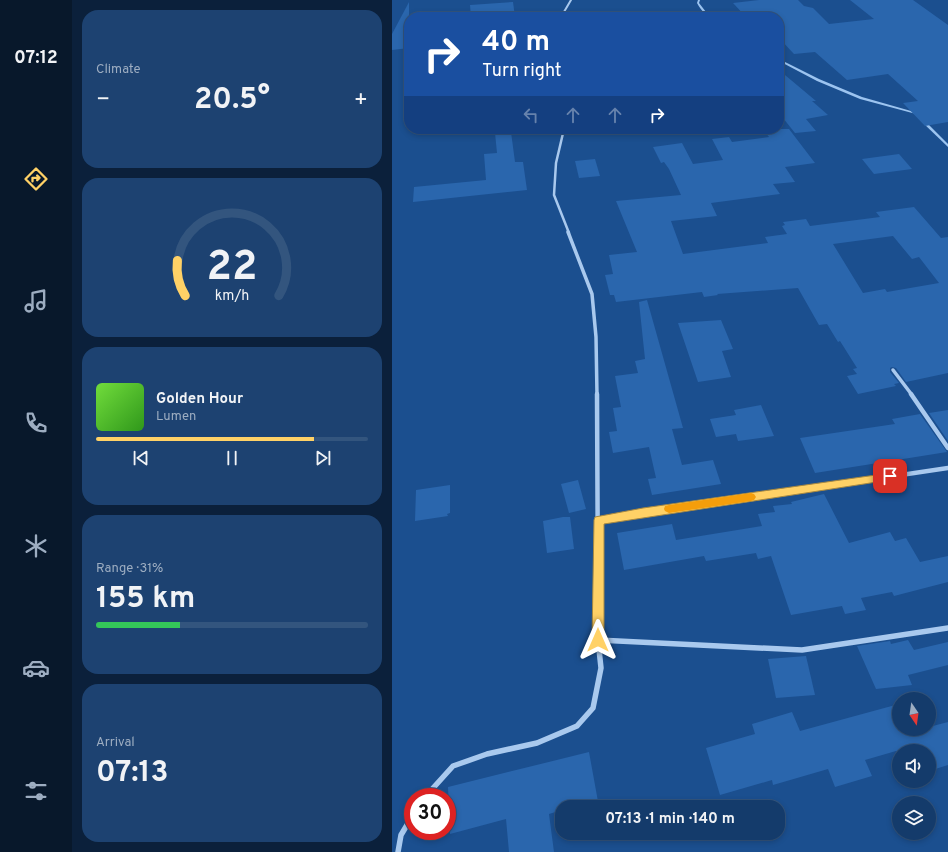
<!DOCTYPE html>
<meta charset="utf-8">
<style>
:root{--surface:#143b6b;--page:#1d4271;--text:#f1f3f6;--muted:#9dadc1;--line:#33557e;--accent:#ffd166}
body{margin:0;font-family:Overpass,sans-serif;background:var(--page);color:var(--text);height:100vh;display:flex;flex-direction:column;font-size:15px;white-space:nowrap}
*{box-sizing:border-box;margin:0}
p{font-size:13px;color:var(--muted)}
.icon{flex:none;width:22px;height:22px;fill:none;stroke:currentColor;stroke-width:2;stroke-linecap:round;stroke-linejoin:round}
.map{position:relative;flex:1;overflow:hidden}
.panel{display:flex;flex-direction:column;gap:10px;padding:10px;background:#0b203b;width:320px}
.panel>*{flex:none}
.banner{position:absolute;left:12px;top:12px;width:380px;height:122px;border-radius:16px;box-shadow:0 2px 6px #0003,0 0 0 1px var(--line);background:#1a4fa0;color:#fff;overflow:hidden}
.needle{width:26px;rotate:167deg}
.controls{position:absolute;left:500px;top:692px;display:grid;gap:8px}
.controls a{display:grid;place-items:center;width:44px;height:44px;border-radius:50%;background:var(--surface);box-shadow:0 2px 6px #0003,0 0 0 1px var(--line);font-size:20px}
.speed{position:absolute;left:12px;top:788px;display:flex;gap:8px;font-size:20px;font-weight:700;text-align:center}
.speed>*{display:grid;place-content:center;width:52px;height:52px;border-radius:50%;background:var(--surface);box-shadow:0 2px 6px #0003,0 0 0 1px var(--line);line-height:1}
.speed .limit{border:6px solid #d22;background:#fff;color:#111}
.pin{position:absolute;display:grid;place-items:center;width:34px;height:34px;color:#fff;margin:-17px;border-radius:8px;box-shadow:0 2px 6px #0006}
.me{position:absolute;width:44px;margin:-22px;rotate:0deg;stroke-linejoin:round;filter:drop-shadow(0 0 3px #0008)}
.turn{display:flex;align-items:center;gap:14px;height:84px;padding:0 12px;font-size:18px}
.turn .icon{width:52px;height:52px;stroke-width:2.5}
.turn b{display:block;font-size:28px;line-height:34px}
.lanes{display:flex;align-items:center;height:38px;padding:0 12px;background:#0003;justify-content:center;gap:20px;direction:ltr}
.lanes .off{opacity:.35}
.big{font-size:30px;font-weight:700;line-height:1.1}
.panel .card{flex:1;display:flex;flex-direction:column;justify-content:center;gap:6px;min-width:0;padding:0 14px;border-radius:16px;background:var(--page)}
.panel .dial{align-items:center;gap:0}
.dial svg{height:104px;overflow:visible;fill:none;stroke:var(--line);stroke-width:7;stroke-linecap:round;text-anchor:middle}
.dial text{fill:var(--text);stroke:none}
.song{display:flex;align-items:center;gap:12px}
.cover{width:48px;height:48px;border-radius:6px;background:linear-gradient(135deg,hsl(100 70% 55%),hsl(110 70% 35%))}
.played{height:4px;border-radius:2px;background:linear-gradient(90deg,var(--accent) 80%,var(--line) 80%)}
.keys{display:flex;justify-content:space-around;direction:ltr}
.heat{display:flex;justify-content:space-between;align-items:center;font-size:22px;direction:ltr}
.charge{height:6px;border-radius:3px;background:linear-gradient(90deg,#34c759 31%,var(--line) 0)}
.trip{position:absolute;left:163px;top:800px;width:230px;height:40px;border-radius:16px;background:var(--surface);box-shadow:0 2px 6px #0003,0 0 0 1px var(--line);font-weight:700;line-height:40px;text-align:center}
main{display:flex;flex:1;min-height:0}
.dock{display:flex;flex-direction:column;width:72px;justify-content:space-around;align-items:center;background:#08182b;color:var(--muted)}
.dock .icon{width:28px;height:28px}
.dock .current{color:var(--accent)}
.dock b{font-size:18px;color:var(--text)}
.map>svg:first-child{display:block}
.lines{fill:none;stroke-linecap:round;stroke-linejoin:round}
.stream{fill:#9cc4f0;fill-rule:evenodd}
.building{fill:#2a66ad;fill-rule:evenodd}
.minor-far4{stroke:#a9c9ee;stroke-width:2}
.minor-far3{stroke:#a9c9ee;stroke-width:2.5}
.minor-far2{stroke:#a9c9ee;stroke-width:3.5}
.minor-far1{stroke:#a9c9ee;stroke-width:4.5}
.minor{stroke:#a9c9ee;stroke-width:5.5}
.route{fill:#ffd166;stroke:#a68842}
.slow{fill:#f59e0b}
</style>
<main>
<nav class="dock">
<b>07:12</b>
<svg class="icon current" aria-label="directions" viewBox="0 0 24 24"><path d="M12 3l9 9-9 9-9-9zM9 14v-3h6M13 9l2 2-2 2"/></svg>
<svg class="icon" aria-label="music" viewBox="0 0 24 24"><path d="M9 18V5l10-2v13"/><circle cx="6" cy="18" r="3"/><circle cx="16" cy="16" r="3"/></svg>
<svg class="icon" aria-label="phone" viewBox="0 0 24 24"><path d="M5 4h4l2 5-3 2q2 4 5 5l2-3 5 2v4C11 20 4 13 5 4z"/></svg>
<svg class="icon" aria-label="climate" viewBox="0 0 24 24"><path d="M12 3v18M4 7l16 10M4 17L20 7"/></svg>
<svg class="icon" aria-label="car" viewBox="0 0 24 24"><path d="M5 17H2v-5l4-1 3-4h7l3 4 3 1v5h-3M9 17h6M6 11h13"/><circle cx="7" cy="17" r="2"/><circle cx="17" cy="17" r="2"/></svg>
<svg class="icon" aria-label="filters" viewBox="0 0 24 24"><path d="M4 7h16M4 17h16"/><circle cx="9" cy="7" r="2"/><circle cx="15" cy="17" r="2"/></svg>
</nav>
<section class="panel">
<div class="card"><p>Climate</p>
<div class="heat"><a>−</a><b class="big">20.5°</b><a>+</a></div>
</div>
<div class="card dial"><svg viewBox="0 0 100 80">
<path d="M14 69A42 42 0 1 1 86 69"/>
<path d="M14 69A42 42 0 0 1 8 42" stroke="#ffd166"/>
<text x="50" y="56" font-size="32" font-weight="700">22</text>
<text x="50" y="72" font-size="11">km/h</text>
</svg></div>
<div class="card">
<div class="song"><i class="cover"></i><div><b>Golden Hour</b><p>Lumen</p></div></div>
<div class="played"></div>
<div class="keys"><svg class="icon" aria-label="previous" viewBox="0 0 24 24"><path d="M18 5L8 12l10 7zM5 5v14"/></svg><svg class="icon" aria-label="pause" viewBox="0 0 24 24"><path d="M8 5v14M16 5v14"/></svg><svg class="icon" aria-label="next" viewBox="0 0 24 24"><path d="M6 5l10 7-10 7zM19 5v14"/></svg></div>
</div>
<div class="card"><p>Range · 31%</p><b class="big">155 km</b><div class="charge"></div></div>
<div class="card"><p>Arrival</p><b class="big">07:13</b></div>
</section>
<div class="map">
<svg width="556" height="852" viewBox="0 0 556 852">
<rect width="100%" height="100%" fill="#1b4f8f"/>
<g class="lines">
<g class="stream">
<path d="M306,0H308L307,3L314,12L325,17C315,17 310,12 305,3Z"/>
<path d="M387,59L427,79L470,97L526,113L524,114L468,99L425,81L387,61Z"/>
<path d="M530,120H532L556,144V147L530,122Z"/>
</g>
</g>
<g class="building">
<path d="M367,0H406L412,6L421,8L437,24L482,19L458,0H521L556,25V122L533,126L511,103L526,101L496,74L455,80L423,52L402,54L387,38V17H354L341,3Z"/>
<path d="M17,2V48L0,50V34Z"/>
<path d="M121,2L123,17H79L78,5Z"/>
<path d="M387,70L424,101H420L436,115L414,119L424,131L403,133L387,113Z"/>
<path d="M371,129H397L423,163L393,167L403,182L381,184L388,194L319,203L325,216L279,221L291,254L376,243L373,237L395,234L390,226L393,225L391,222L414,219L418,226L488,217L484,212L522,207L549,238L556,237V373L514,382L504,368L500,367L498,368V372L507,383L502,384L504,386L466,394L455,376L465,374L461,369L465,368L448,341L446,342L435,324L427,325L406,288L325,294L326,295L312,297L310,292L224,302L222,295H218L213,275L221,274L217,255L245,252L224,201L289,195L277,169L272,162L269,163L261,147L290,143L301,164L331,160L320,139L337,137L340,142L377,137ZM501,236L520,259L527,257L547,283L495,292L493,289L471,293L441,244Z"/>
<path d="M119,132L123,162H131L135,190L21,202L22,187L94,180L92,154L105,153L103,133Z"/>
<path d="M507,154L520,169L482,174L470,159Z"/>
<path d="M203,159L208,176L187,178L183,161Z"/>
<path d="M255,300L291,428L280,429L290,465L321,460L329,484L260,495L256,479L264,478L257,447L221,453L217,432L225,431L221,408L229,407L223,376L246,373L243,361L253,359L247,302Z"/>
<path d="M329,320L341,349L330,351L339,377L306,382L286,323Z"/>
<path d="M369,405L382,436L346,441L344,434L324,437L318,419L344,415L342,410Z"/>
<path d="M556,410V441L537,413Z"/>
<path d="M528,414L555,452L423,473L408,438L503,424L500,419Z"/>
<path d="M186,480L194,509L177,513L169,484Z"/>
<path d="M58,485V513L55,514L56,516L23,521L24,490Z"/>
<path d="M432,494L457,543L498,532L503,541L514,538L528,562L556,556V582L502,596L500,592L469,598L474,610L453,614L450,606L399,615L379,556L366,559L364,553L314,561L312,556L232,570L225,533L280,524L284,540L370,526L366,514L383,512L381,506L400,504L399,502Z"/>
<path d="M171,517H178L182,549L155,553L151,521Z"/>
<path d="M516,640L522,650L556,642V665L516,675L520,685L484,689L465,646L498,641L499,644Z"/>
<path d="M414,656L423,695L384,698L376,659Z"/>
<path d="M507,704V729H537V727L556,722V765L537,771V751H504L473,760L480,776L443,787L436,769L381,785L380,780L328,795L314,748L363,734L360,724L400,712L408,731Z"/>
<path d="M197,752L207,807H170V810L157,814L162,852H117L114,819L58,834L56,787Z"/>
</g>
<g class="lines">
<path class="minor-far4" d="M169,17L179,0"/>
<path class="minor-far3" d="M172,129L164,163L162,195L177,233"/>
<g class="minor-far2">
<path d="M176,232L200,294L204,337L205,395"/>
<path d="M501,370L520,395"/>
</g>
<g class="minor-far1">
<path d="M205,394L206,598"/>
<path d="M519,394L556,448"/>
<path d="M207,520L556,468"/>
</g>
<g class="minor">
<path d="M206,640L410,650L556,628"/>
<path d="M33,797L61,766L95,754L145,743L185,726L201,708L209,668L206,640V597"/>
<path d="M6,852L9,835L21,815"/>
</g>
</g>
<path class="route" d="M498,473L501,474L502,476L501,479L498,480L212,524V640L210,644L206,646L202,644L200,640L202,520L203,517L251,508Z"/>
<path class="slow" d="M359,493L362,494L364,497L362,500L359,501L277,513L273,511L272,509L273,506L277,505Z"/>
</svg>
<div class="controls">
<a><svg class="needle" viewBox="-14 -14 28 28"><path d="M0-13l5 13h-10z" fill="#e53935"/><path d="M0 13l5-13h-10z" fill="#9dadc1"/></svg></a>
<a><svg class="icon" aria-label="sound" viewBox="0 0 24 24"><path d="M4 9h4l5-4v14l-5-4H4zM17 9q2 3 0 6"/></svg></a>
<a><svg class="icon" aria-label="layers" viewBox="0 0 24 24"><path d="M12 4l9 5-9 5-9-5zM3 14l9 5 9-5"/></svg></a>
</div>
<div class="speed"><div class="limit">30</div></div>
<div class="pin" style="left:498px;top:476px;background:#d93025"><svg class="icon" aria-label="arrive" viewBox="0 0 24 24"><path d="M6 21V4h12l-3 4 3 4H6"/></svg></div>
<svg class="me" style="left:206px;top:640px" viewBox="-20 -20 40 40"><path d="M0-17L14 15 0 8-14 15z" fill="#ffd166" stroke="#fff" stroke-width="4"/></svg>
<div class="trip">07:13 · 1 min · 140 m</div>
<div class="banner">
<div class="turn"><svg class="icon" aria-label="right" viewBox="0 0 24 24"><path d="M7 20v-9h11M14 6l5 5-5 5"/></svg><div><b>40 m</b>Turn right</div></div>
<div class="lanes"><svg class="icon off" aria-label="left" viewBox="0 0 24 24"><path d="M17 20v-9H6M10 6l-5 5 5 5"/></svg><svg class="icon off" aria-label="ahead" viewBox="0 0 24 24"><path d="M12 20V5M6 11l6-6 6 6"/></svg><svg class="icon off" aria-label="ahead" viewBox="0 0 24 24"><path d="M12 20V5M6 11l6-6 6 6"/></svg><svg class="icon" aria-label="right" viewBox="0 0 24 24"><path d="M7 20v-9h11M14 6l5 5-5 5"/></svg></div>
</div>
</div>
</main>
